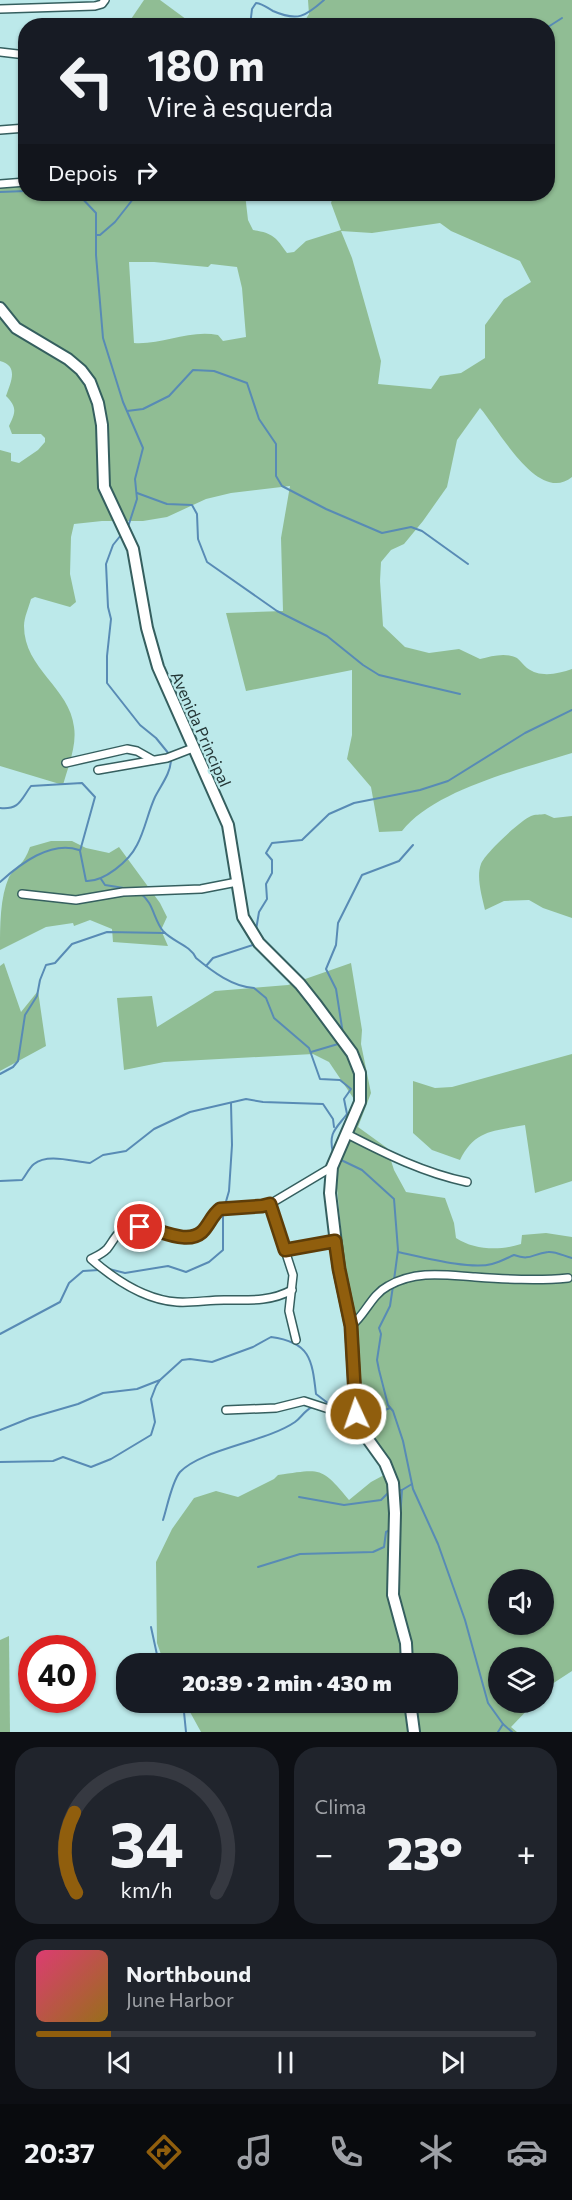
<!DOCTYPE html>
<html lang="pt">
<meta charset="utf-8">
<style>
:root{--surface:#171b24;--page:#20242c;--text:#f1f3f6;--muted:#9ea1a6;--line:#363941;--accent:#905e0d}
body{margin:0;font-family:Commissioner,sans-serif;background:var(--page);color:var(--text);height:100vh;display:flex;flex-direction:column;font-size:22px;white-space:nowrap}
*{box-sizing:border-box;margin:0}
p{font-size:20px;color:var(--muted)}
.icon{flex:none;width:33px;height:33px;fill:none;stroke:currentColor;stroke-width:2;stroke-linecap:round;stroke-linejoin:round}
.map{position:relative;height:1732px;overflow:hidden}
.drawer{display:flex;flex-direction:column;gap:15px;padding:15px;background:#0d0f14;flex:1}
.drawer>*{flex:none}
.guide{position:absolute;left:18px;top:18px;width:537px;height:183px;border-radius:24px;box-shadow:0 2px 4px #0004;background:#171b24;color:var(--text);overflow:hidden}
.controls{position:absolute;left:488px;top:1569px;display:grid;gap:12px}
.controls a{display:grid;place-items:center;width:66px;height:66px;border-radius:50%;background:var(--surface);box-shadow:0 2px 4px #0004;font-size:30px}
.speed{position:absolute;left:18px;top:1635px;display:flex;gap:12px;font-size:30px;font-weight:700;text-align:center}
.speed>*{display:grid;place-content:center;width:78px;height:78px;border-radius:50%;background:var(--surface);box-shadow:0 2px 4px #0004;line-height:1}
.speed .limit{border:9px solid #d22;background:#fff;color:#111}
.pin{position:absolute;display:grid;place-items:center;width:51px;height:51px;color:#fff;margin:-26px;border:3px solid #fff;border-radius:50%;box-shadow:0 2px 6px #0007}
.me{position:absolute;width:66px;margin:-33px;rotate:357deg;stroke-linejoin:round;filter:drop-shadow(0 0 4px #0008)}
.turn{display:flex;align-items:center;gap:21px;height:126px;padding:0 30px;font-size:27px}
.turn .icon{width:78px;height:78px;stroke-width:2.5}
.turn b{display:block;font-size:42px;line-height:51px}
.then{display:flex;align-items:center;height:57px;padding:0 30px;background:#0003;gap:12px;font-size:22px}
.big{font-size:45px;font-weight:800;line-height:1.1}
.drawer .tile{flex:1;display:flex;flex-direction:column;justify-content:center;gap:9px;min-width:0;padding:0 21px;border-radius:24px;background:var(--page)}
.drawer .dial{align-items:center;gap:0}
.dial svg{height:156px;overflow:visible;fill:none;stroke:var(--line);stroke-width:7;stroke-linecap:round;text-anchor:middle}
.dial text{fill:var(--text);stroke:none}
.song{display:flex;align-items:center;gap:18px}
.cover{width:72px;height:72px;border-radius:9px;background:linear-gradient(135deg,hsl(340 70% 55%),hsl(40 70% 35%))}
.played{height:6px;border-radius:3px;background:linear-gradient(90deg,var(--accent) 15%,var(--line) 15%)}
.keys{display:flex;justify-content:space-around;direction:ltr}
.heat{display:flex;justify-content:space-between;align-items:center;font-size:33px;direction:ltr}
.drawer .tiles{flex:1;display:grid;gap:15px;grid-template-columns:1fr 1fr}
.tile:last-child{grid-column:span 2}
.trip{position:absolute;left:116px;top:1653px;width:342px;height:60px;border-radius:24px;background:var(--surface);box-shadow:0 2px 4px #0004;font-weight:800;line-height:60px;text-align:center}
.menu{display:flex;height:96px;justify-content:space-around;align-items:center;background:#090b0e;color:var(--muted)}
.menu .icon{width:42px;height:42px}
.menu .on{color:var(--accent)}
.menu b{font-size:27px;color:var(--text)}
.map>svg:first-child{display:block}
.green{fill:#90bd94;fill-rule:evenodd}
.lines{fill:none;stroke-linecap:round;stroke-linejoin:round}
.stream{stroke:#588bb5;stroke-width:2}
.street-casing{stroke:#355f5f;stroke-width:10}
.secondary-casing{stroke:#355f5f;stroke-width:14}
.street{stroke:#fff;stroke-width:7}
.secondary{stroke:#fff;stroke-width:10}
.route-casing{stroke:#5e3d08;stroke-width:15}
.route{stroke:#905e0d;stroke-width:10}
.labels{text-anchor:middle;stroke-width:4.5;stroke-linejoin:round;paint-order:stroke}
.street-label{font-size:16px;fill:#243636;stroke:#bce9ea}
</style>
<div class="map">
<svg width="572" height="1732" viewBox="0 0 572 1732">
<rect width="100%" height="100%" fill="#bce9ea"/>
<g class="green">
<path d="M144,0H160L194,25H127Z"/>
<path d="M308,0H572V477C538,505 498,428 480,408L457,440L447,487L423,521L404,544L391,550L381,562L380,581L383,626L405,647L429,653L459,649L480,659C492,656 505,652 517,658C521,661 523,665 527,668C540,678 558,674 572,669V753C522,769 435,789 402,831L379,832L371,787L347,759L352,735V670L246,691L226,613L283,611L281,538L290,486L231,493L206,499L167,517L143,521H102L74,524L71,537L70,574L76,602L70,607L35,597L31,599C29,607 24,617 24,626C24,669 70,688 74,727C77,745 68,767 63,785L0,766V450L11,453V461L19,463L38,450L45,442V438L41,434H12L9,426C16,412 17,407 6,396C11,382 19,366 0,361V187L25,185L26,194H245L248,220L253,230C273,233 276,237 287,253L294,252L306,241L341,230L331,203L334,194H548V26L302,25L309,14ZM440,223L451,231L520,261L531,282L504,299L485,325V358L461,373L440,376L431,389L378,384L381,361L352,258L341,231L372,233ZM129,262H154L208,267L211,264L237,267L242,288L246,337L223,341L218,335C190,329 162,345 134,343Z"/>
<path d="M545,814L554,818L572,816V918L543,908L529,900L504,901L485,910C482,897 476,877 481,864C485,853 521,820 531,816C535,814 540,815 545,814Z"/>
<path d="M51,841H72L86,848L109,853L119,847L160,903L167,917L161,930L168,946L113,942L112,929L90,920L74,926L73,923L46,927L0,950C0,926 0,897 9,877C19,863 23,866 30,847Z"/>
<path d="M4,963L21,1012L38,991L46,1046L0,1071V966Z"/>
<path d="M351,963L362,1030L361,1044L371,1093L358,1127L387,1148L394,1170L406,1192L445,1198L454,1223L456,1238C474,1250 500,1251 521,1244L522,1235L546,1233L572,1237V1671L549,1686L543,1693V1658H498V1702L534,1703L511,1727L517,1732H201L185,1703L447,1702V1664L164,1663L157,1643L156,1562L172,1529L194,1498L216,1491L238,1497L274,1479L278,1475C321,1469 321,1466 349,1500L371,1482L384,1475L385,1459L364,1428L355,1325L345,1271L336,1178L340,1158L356,1102L329,1062L313,1054L164,1062L124,1070L117,998L152,996L157,1027L215,991L288,985ZM498,1580H543V1624H498Z"/>
<path d="M572,1054V1181L535,1193L525,1125C495,1131 475,1129 460,1160L432,1150L413,1133V1081L435,1088L452,1087Z"/>
<path d="M9,1636L10,1732H0V1640Z"/>
</g>
<g class="lines">
<g class="stream">
<path d="M250,26L252,9L256,3C264,4 267,8 273,11C298,22 306,16 324,0"/>
<path d="M548,27L562,18"/>
<path d="M0,192L26,191"/>
<path d="M47,194L55,198L59,194"/>
<path d="M78,194L96,213V255L103,338L123,402L143,448L135,479L137,499L128,527"/>
<path d="M96,235H100L115,222L137,194"/>
<path d="M127,411L143,409L169,396L193,370L214,371L247,383L259,419L276,444V476L282,486L326,509L382,533L411,527L422,531L468,564"/>
<path d="M137,493L167,504L192,505L197,514L198,539L207,562L277,611L327,636L363,665L379,675L460,694"/>
<path d="M121,535L113,545L106,564L108,607L111,619L107,656V683L140,725L156,738L169,754"/>
<path d="M0,808C20,810 21,799 31,786L82,783L95,797L80,851L86,881C104,882 129,861 137,845C145,830 148,812 155,797C161,785 171,773 171,759"/>
<path d="M101,879L105,885L130,889"/>
<path d="M0,882C20,864 51,840 79,850"/>
<path d="M141,894C153,902 154,920 163,931C173,942 190,945 196,958C213,972 233,987 254,988L266,998L274,1018L309,1048L320,1079L340,1080L351,1089L344,1099L347,1114C336,1129 328,1132 333,1153"/>
<path d="M256,930L259,912L267,899L266,884L272,873V860L266,853L272,843L302,840L329,814L354,803L420,790L448,781L525,733L572,710"/>
<path d="M206,966L213,958L256,944"/>
<path d="M343,1034L336,989L326,969L336,945L338,923L362,875L399,861L413,845"/>
<path d="M311,1052L338,1044"/>
<path d="M0,1074L13,1067L18,1061L25,1015L37,996L40,980L46,965L55,963L72,944L107,932L165,933"/>
<path d="M339,1159L362,1170L394,1199L398,1250L394,1280"/>
<path d="M0,1181L22,1180C26,1175 29,1168 34,1164C48,1153 74,1162 90,1163L103,1155L126,1151L154,1129L190,1112L246,1099L263,1102L323,1104L333,1119L334,1127"/>
<path d="M398,1252C422,1257 470,1270 492,1264C500,1262 507,1258 514,1255C531,1261 531,1254 548,1252C555,1251 564,1256 572,1258"/>
<path d="M105,1268L125,1273L168,1266L186,1272L209,1262L223,1250V1212L229,1191L232,1145L231,1103"/>
<path d="M393,1286L390,1306L379,1328L381,1334L377,1360L379,1370L388,1405L393,1411L403,1441L413,1489L438,1544L465,1620L488,1703L503,1724L512,1732"/>
<path d="M0,1334L60,1302L69,1283L83,1271L99,1270"/>
<path d="M362,1419L390,1408"/>
<path d="M0,1430L30,1418L78,1404L103,1393L137,1389L160,1380"/>
<path d="M0,1462L53,1461L63,1457L91,1467L111,1459L151,1435L155,1422L151,1399L156,1386L160,1380L182,1360L190,1359L212,1362L253,1347L271,1337C310,1342 312,1359 316,1394L333,1407"/>
<path d="M396,1491L402,1490L412,1484"/>
<path d="M299,1497L344,1505L381,1500L390,1491"/>
<path d="M400,1519L402,1490"/>
<path d="M163,1520C167,1508 172,1481 180,1472C202,1449 266,1442 295,1422C301,1418 304,1411 312,1407"/>
<path d="M258,1567L300,1554L373,1552L384,1547L386,1532L392,1529"/>
<path d="M151,1627L159,1664"/>
<path d="M179,1702L184,1712L186,1732"/>
<path d="M498,1732L503,1724"/>
</g>
<defs>
<g id="street">
<path d="M0,9L95,6L102,4L105,0"/>
<path d="M0,52L26,55"/>
<path d="M0,130L26,128"/>
<path d="M0,184L26,182"/>
<path d="M66,763L127,749L137,751L153,760"/>
<path d="M98,770L167,758L193,748"/>
<path d="M22,894L76,900L123,892L201,889L237,882"/>
<path d="M347,1134C386,1154 424,1173 467,1182"/>
<path d="M270,1204L262,1206L220,1209C212,1216 208,1229 199,1234C179,1246 150,1220 126,1229C116,1232 113,1242 107,1249C102,1254 97,1256 91,1259C114,1279 145,1300 177,1302C193,1303 208,1300 224,1300C248,1300 270,1302 292,1290"/>
<path d="M285,1250L335,1241"/>
<path d="M351,1326C366,1314 371,1295 388,1286C416,1270 445,1275 475,1277C505,1279 537,1281 568,1278"/>
<path d="M296,1340L289,1311L293,1275L270,1204L332,1167"/>
<path d="M226,1410L276,1408L304,1401L341,1413L356,1414"/>
</g>
<g id="secondary">
<path d="M0,308L16,328L68,359L81,370L90,382L98,403L102,425L104,487L133,549L147,628L158,667L228,825L243,917L259,943L300,984L315,1003L352,1053L360,1073V1102L332,1167L330,1193L339,1269L351,1326L356,1414L362,1431L385,1463L393,1483L395,1513L393,1595L406,1643L407,1664"/>
<path d="M410,1702L414,1732"/>
</g>
</defs>
<use href="#street" class="street-casing"/>
<use href="#secondary" class="secondary-casing"/>
<use href="#street" class="street"/>
<use href="#secondary" class="secondary"/>
</g>
<g class="lines">
<defs>
<path id="route" d="M140,1227C158,1228 186,1246 202,1232C209,1225 212,1215 220,1209L262,1206L270,1204L285,1250L335,1241L339,1269L351,1326L356,1414"/>
</defs>
<use href="#route" class="route-casing"/>
<use href="#route" class="route"/>
</g>
<g class="labels">
<g class="street-label">
<text transform="translate(201 729) rotate(66)" y="6">Avenida Principal</text>
</g>
</g>
</svg>
<div class="controls">
<a><svg class="icon" aria-label="sound" viewBox="0 0 24 24"><path d="M4 9h4l5-4v14l-5-4H4zM17 9q2 3 0 6"/></svg></a>
<a><svg class="icon" aria-label="layers" viewBox="0 0 24 24"><path d="M12 4l9 5-9 5-9-5zM3 14l9 5 9-5"/></svg></a>
</div>
<div class="speed"><div class="limit">40</div></div>
<div class="pin" style="left:140px;top:1227px;background:#d93025"><svg class="icon" aria-label="arrive" viewBox="0 0 24 24"><path d="M6 21V4h12l-3 4 3 4H6"/></svg></div>
<svg class="me" style="left:356px;top:1414px" viewBox="-20 -20 40 40"><circle r="17" fill="#905e0d" stroke="#fff" stroke-width="3"/><path d="M0-11L8 9 0 5-8 9z" fill="#fff"/></svg>
<div class="trip">20:39 · 2 min · 430 m</div>
<div class="guide">
<div class="turn"><svg class="icon" aria-label="left" viewBox="0 0 24 24"><path d="M17 20v-9H6M10 6l-5 5 5 5"/></svg><div><b>180 m</b>Vire à esquerda</div></div>
<div class="then">Depois<svg class="icon" aria-label="right" viewBox="0 0 24 24"><path d="M7 20v-9h11M14 6l5 5-5 5"/></svg></div>
</div>
</div>
<section class="drawer">
<div class="tiles">
<div class="tile dial"><svg viewBox="0 0 100 80">
<path d="M14 69A42 42 0 1 1 86 69"/>
<path d="M14 69A42 42 0 0 1 13 28" stroke="#905e0d"/>
<text x="50" y="56" font-size="32" font-weight="700">34</text>
<text x="50" y="72" font-size="11">km/h</text>
</svg></div>
<div class="tile"><p>Clima</p>
<div class="heat"><a>−</a><b class="big">23°</b><a>+</a></div>
</div>
<div class="tile">
<div class="song"><i class="cover"></i><div><b>Northbound</b><p>June Harbor</p></div></div>
<div class="played"></div>
<div class="keys"><svg class="icon" aria-label="previous" viewBox="0 0 24 24"><path d="M18 5L8 12l10 7zM5 5v14"/></svg><svg class="icon" aria-label="pause" viewBox="0 0 24 24"><path d="M8 5v14M16 5v14"/></svg><svg class="icon" aria-label="next" viewBox="0 0 24 24"><path d="M6 5l10 7-10 7zM19 5v14"/></svg></div>
</div>
</div>
</section>
<nav class="menu">
<b>20:37</b>
<svg class="icon on" aria-label="directions" viewBox="0 0 24 24"><path d="M12 3l9 9-9 9-9-9zM9 14v-3h6M13 9l2 2-2 2"/></svg>
<svg class="icon" aria-label="music" viewBox="0 0 24 24"><path d="M9 18V5l10-2v13"/><circle cx="6" cy="18" r="3"/><circle cx="16" cy="16" r="3"/></svg>
<svg class="icon" aria-label="phone" viewBox="0 0 24 24"><path d="M5 4h4l2 5-3 2q2 4 5 5l2-3 5 2v4C11 20 4 13 5 4z"/></svg>
<svg class="icon" aria-label="climate" viewBox="0 0 24 24"><path d="M12 3v18M4 7l16 10M4 17L20 7"/></svg>
<svg class="icon" aria-label="car" viewBox="0 0 24 24"><path d="M5 17H2v-5l4-1 3-4h7l3 4 3 1v5h-3M9 17h6M6 11h13"/><circle cx="7" cy="17" r="2"/><circle cx="17" cy="17" r="2"/></svg>
</nav>
